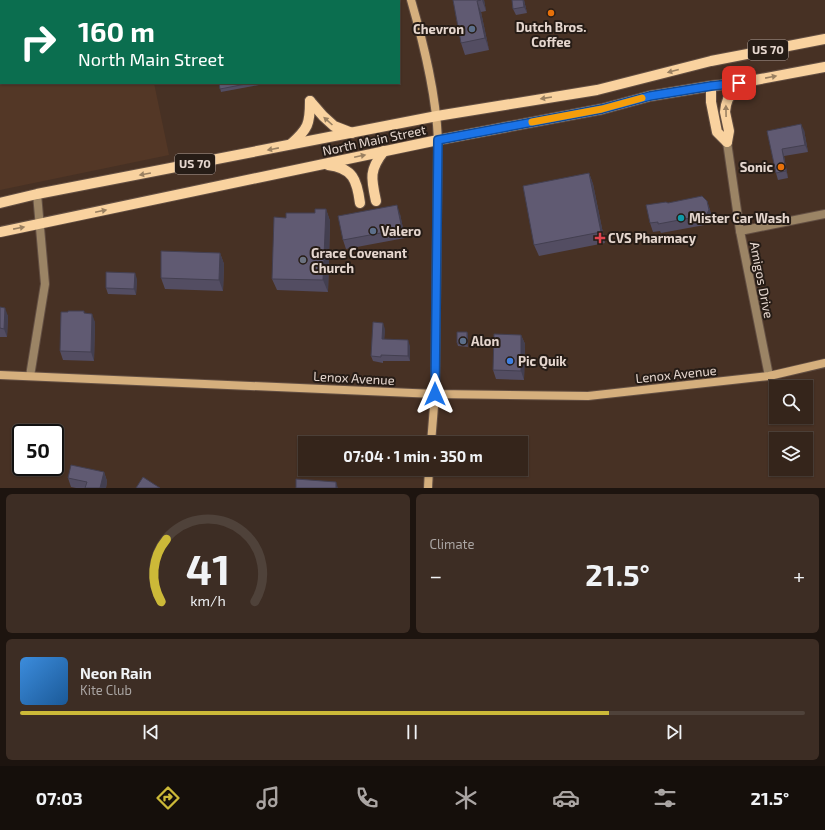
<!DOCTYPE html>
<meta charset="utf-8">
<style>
:root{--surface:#35251b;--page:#3d2d24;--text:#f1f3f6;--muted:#aaa5a3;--line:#4f423a;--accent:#ccb938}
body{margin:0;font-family:"Exo 2",sans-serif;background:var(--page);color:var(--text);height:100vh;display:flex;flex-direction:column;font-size:15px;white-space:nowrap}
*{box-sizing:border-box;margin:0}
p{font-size:13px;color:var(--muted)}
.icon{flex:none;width:22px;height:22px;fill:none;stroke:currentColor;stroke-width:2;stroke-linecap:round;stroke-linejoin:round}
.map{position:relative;height:488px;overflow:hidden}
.drawer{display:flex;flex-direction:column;gap:6px;padding:6px;background:#1d140f;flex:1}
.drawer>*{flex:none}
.hud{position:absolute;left:0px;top:0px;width:400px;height:84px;box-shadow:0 1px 3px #0004,0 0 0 1px var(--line);background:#0b6e4f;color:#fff;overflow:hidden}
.fabs{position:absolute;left:769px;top:380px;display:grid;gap:8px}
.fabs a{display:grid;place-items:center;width:44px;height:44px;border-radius:0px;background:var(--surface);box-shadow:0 1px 3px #0004,0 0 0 1px var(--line);font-size:20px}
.speed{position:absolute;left:12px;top:424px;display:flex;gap:8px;font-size:20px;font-weight:700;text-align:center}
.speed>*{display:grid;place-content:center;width:52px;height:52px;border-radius:50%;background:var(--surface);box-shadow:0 1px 3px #0004,0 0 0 1px var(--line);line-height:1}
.speed .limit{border:2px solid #111;border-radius:6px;background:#fff;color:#111}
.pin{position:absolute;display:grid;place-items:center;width:34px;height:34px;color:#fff;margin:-17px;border-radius:8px;box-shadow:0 2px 6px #0006}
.me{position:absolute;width:44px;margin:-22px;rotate:0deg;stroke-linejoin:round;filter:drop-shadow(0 0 3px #0008)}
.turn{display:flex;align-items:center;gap:14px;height:84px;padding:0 12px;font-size:18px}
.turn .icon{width:52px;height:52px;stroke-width:2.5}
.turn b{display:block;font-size:28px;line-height:34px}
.big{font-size:30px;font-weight:700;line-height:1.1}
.drawer .card{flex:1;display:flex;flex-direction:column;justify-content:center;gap:6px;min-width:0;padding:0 14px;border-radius:6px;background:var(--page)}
.drawer .dial{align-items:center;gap:0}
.dial svg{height:104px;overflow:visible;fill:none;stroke:var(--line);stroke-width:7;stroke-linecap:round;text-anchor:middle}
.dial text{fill:var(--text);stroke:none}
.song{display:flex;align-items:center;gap:12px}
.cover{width:48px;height:48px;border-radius:6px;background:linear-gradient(135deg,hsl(210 70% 55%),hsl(210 70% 35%))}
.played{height:4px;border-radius:2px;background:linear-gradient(90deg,var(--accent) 75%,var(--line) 75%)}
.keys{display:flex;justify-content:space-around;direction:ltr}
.heat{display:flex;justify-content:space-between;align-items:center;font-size:22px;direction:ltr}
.drawer .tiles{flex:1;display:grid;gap:6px;grid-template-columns:1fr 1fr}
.card:last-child{grid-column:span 2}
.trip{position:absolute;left:298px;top:436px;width:230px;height:40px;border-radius:0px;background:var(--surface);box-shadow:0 1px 3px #0004,0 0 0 1px var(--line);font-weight:700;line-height:40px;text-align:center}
.tabs{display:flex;height:64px;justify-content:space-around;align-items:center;background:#150f0b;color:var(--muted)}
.tabs .icon{width:28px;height:28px}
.tabs .active{color:var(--accent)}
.tabs b{font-size:18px;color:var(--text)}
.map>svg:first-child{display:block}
.built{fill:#533726}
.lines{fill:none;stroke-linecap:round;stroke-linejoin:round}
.street-casing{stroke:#634f43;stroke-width:10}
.secondary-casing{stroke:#634f43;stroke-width:10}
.primary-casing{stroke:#634f43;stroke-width:12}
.street{stroke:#9b8465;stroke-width:8}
.secondary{stroke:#d5af7d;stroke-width:8}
.primary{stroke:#f9d29f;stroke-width:10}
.wall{fill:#534d62}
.shaded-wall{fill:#433f50}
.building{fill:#605a72;stroke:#433f50}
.oneway{fill:#9a8061}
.route-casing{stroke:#114b97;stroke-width:10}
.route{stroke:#1a73e8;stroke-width:7}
.slow{stroke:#f59e0b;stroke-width:7}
.food-dot{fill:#e8710a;stroke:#261c16;stroke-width:1.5}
.service-dot{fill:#5c6f8a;stroke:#261c16;stroke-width:1.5}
.culture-dot{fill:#0f9aa8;stroke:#261c16;stroke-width:1.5}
.health-dot{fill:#e0444e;stroke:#261c16;stroke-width:1.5}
.worship-dot{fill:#6b7280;stroke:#261c16;stroke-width:1.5}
.shop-dot{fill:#3f7fe0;stroke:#261c16;stroke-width:1.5}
.labels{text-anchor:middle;stroke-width:4;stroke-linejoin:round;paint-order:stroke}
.shield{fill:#261c16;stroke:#ac9e97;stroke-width:1}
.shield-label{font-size:12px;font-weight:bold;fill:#e5d6ce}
.poi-label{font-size:13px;font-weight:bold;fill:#e5d6ce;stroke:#261c16;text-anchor:start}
.street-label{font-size:13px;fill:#e5d6ce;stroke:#261c16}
</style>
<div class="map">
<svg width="825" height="488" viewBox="0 0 825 488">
<rect width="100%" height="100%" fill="#473124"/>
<path class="built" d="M0,0H136L137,1H1V83H154L169,155L0,190Z"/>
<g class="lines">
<defs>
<g id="street">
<path d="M727,142L740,231L769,376"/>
<path d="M740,231L825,214"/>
<path d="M30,376L45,284L37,194"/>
</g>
<g id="secondary">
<path d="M411,0C424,45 436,93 438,140L435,394L431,443"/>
<path d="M0,375L435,394L588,396L769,376L825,363"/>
<path d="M428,488L429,469"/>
</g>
<g id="primary">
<path d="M711,86V102L717,132L727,142"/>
<path d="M310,101L323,116L334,126L352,133"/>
<path d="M727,142L729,131L725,112L726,105L728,99L739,83"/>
<path d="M291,144C308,129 310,124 310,101"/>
<path d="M328,165C353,168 357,180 360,203"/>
<path d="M376,201C371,178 369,170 384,151"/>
<path d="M0,203L37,194L437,116L597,90L711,61L825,39"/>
<path d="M0,232L438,140L602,109L650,96L711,86L739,83L825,67"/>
</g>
</defs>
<use href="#street" class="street-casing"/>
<use href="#secondary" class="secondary-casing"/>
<use href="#primary" class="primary-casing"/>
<use href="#street" class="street"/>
<use href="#secondary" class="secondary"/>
<use href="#primary" class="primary"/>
</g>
<g class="wall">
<path d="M0,0H7V1H1V48H0Z"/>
<path d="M208,0H231L226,1H208Z"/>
<path d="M297,0H357V1H298Z"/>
<path d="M453,0H484L486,11L481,12L489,50L465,55L461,43Z"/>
<path d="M512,0H524L527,13L516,15L513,9Z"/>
<path d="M219,83H259V85L221,92Z"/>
<path d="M804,130L808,152L784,156L788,178L778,180L776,173L767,131Z"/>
<path d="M589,173L593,184L605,243L539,256L534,245Z"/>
<path d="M707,201L710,210L712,219L710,224L661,233L660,231L653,232L650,223L668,203Z"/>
<path d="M326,209L330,221L328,292L277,290L272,279L286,218L315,213Z"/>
<path d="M400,214L405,238L346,249L343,240Z"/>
<path d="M220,253L224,264L223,291L165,289L161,278Z"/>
<path d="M137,279L136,295L108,294L106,288Z"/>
<path d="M0,307L8,316L7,337H0Z"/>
<path d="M85,313L95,322L94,361L63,360L60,351Z"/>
<path d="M385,329L384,339L410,346V361H383V363L373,361L371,356Z"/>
<path d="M467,332L468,335V347L458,346L457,343Z"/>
<path d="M521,335L525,344L524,380L496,379L493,370Z"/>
<path d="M104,472L107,481L106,488H76L71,487L68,478Z"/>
</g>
<g class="shaded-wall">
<path d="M482,0H484L486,11Z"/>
<path d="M523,0H524L527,13L524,7Z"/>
<path d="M477,1L481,12L489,50L485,38Z"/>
<path d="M801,124L804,130L808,152L805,145Z"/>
<path d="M782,149L784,156L788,178L786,171Z"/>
<path d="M589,173L593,184L605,243L601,232Z"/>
<path d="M707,201L710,210L712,219L710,224L706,215Z"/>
<path d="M397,205L400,214L405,238L402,229Z"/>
<path d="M326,209L330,221L328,292L323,280Z"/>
<path d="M220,253L224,264L223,291L219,280Z"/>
<path d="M135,273L137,279L136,295L134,289Z"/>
<path d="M5,308L8,316L7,337L4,329Z"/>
<path d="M92,314L95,322L94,361L91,352Z"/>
<path d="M383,323L385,329L384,345L382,339Z"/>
<path d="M467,332L468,335V347L467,344Z"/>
<path d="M521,335L525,344L524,380L521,371Z"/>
<path d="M408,340L410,346V361L408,356Z"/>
<path d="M104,472L107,481L106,488H100Z"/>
<path d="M336,482L338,488H336Z"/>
</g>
<g class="building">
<path d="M0,0H4V1H1V19L0,26Z"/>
<path d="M303,0H318L313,1H303Z"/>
<path d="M453,0H481L477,1L485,38L461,43Z"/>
<path d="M512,0H523L524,7L513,9Z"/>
<rect x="0" y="27" width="1" height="15"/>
<path d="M219,83H251L220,89Z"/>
<path d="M801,124L805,145L782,149L786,171L776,173L767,131Z"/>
<path d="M589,173L601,232L534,245L523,186Z"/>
<path d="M702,196L707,201L709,210L706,215L658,224V222L650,223L646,205L666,202L668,203Z"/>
<path d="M397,205L402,229L343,240L338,216Z"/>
<path d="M315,209H326L323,280L272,279L274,217L286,218V213H315Z"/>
<path d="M161,251L220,253L219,280L161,278Z"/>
<path d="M106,272L135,273L134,289L106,288Z"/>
<path d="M0,307L5,308L4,329L0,328Z"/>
<path d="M68,311H84V313L92,314L91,352L60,351L61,312H68Z"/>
<path d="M373,322L383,323L382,339L408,340V356L381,355V357L371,356Z"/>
<path d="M457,332H467V344L457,343Z"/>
<path d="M494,334L521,335V371L493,370Z"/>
<path d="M71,465L104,472L100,488H85L87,482L68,478Z"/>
<path d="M143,477L160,488H136Z"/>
<path d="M296,479L336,482V488H296Z"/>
</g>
<defs><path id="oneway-solid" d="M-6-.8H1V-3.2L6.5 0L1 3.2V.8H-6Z"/></defs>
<g class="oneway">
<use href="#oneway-solid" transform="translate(673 71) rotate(165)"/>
<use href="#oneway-solid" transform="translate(771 77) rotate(-11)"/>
<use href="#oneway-solid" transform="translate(546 98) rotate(171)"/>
<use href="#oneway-solid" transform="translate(726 111) rotate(-91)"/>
<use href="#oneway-solid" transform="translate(328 121) rotate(-138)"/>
<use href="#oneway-solid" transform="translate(273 149) rotate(169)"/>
<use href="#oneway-solid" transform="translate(360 156) rotate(-12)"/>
<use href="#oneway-solid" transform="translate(145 174) rotate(170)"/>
<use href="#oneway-solid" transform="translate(101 211) rotate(-12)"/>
<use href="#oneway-solid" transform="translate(19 228) rotate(-11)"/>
</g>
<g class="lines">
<defs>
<path id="route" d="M435,394L438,140L602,109L650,96L711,86L739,83"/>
</defs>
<use href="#route" class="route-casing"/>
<use href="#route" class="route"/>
<path class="slow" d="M532,122L602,109L642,98"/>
</g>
<g class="food-dot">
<circle cx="551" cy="13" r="4"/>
<circle cx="781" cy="167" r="4"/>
</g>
<g class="service-dot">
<circle cx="472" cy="29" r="4"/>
<circle cx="373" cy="231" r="4"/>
<circle cx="463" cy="341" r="4"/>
</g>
<circle class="culture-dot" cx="681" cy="218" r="4"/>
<path class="health-dot" d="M598 232h4v4h4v4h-4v4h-4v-4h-4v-4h4z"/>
<circle class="worship-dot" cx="303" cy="260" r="4"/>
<circle class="shop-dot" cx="510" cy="361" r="4"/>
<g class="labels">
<g class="shield">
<rect x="748" y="40" width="40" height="20" rx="3"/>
<rect x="175" y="154" width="40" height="20" rx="3"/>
</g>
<g class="shield-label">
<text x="768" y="54">US 70</text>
<text x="195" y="168">US 70</text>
</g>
<g class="poi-label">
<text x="551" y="32" text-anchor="middle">Dutch Bros.<tspan x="551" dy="15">Coffee</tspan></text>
<text x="464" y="34" text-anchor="end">Chevron</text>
<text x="773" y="172" text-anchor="end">Sonic</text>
<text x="689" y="223">Mister Car Wash</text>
<text x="381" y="236">Valero</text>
<text x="608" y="243">CVS Pharmacy</text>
<text x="311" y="258">Grace Covenant<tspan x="311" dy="15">Church</tspan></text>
<text x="471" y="346">Alon</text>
<text x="518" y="366">Pic Quik</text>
</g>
<g class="street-label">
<text transform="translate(374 140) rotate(-12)" y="5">North Main Street</text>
<text transform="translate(762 280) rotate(79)" y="5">Amigos Drive</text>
<text transform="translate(676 374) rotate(-6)" y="5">Lenox Avenue</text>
<text transform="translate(354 378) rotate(3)" y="5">Lenox Avenue</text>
</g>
</g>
</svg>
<div class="fabs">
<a><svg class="icon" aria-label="search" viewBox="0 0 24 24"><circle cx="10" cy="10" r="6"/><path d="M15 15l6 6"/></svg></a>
<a><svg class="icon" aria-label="layers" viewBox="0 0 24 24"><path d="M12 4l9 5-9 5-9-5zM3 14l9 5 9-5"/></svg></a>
</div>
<div class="speed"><div class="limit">50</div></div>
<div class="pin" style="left:739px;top:83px;background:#d93025"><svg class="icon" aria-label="arrive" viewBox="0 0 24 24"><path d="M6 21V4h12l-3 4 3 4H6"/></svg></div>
<svg class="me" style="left:435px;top:394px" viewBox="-20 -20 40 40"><path d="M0-17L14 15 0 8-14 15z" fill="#1a73e8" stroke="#fff" stroke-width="4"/></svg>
<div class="trip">07:04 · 1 min · 350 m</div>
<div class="hud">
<div class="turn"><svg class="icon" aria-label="right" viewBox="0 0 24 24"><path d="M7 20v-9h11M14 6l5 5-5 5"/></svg><div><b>160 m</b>North Main Street</div></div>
</div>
</div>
<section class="drawer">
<div class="tiles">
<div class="card dial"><svg viewBox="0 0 100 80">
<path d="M14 69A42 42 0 1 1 86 69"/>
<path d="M14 69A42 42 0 0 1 18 21" stroke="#ccb938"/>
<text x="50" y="56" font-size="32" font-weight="700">41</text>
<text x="50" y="72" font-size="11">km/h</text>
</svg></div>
<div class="card"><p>Climate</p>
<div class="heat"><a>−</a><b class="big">21.5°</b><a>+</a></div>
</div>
<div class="card">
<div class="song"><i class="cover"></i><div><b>Neon Rain</b><p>Kite Club</p></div></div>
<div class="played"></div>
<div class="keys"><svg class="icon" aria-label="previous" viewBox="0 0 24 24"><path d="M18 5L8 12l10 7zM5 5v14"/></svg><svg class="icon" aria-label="pause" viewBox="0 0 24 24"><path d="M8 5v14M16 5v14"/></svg><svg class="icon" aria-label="next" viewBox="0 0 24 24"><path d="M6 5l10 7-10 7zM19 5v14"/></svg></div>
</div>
</div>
</section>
<nav class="tabs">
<b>07:03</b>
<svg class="icon active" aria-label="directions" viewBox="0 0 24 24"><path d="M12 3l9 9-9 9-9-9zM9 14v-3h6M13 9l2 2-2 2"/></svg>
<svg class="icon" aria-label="music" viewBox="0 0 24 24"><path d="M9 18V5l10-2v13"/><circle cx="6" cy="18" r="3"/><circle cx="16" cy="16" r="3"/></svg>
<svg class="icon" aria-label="phone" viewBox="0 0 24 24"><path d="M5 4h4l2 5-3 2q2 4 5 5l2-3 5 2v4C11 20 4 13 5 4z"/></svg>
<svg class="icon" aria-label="climate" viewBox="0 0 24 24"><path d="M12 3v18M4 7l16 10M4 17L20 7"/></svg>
<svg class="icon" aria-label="car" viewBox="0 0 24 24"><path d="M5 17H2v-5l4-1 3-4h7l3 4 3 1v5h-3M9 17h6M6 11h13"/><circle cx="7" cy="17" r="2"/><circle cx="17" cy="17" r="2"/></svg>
<svg class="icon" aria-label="filters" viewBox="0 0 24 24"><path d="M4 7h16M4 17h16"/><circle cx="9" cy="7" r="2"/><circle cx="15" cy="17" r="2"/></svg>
<b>21.5°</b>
</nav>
